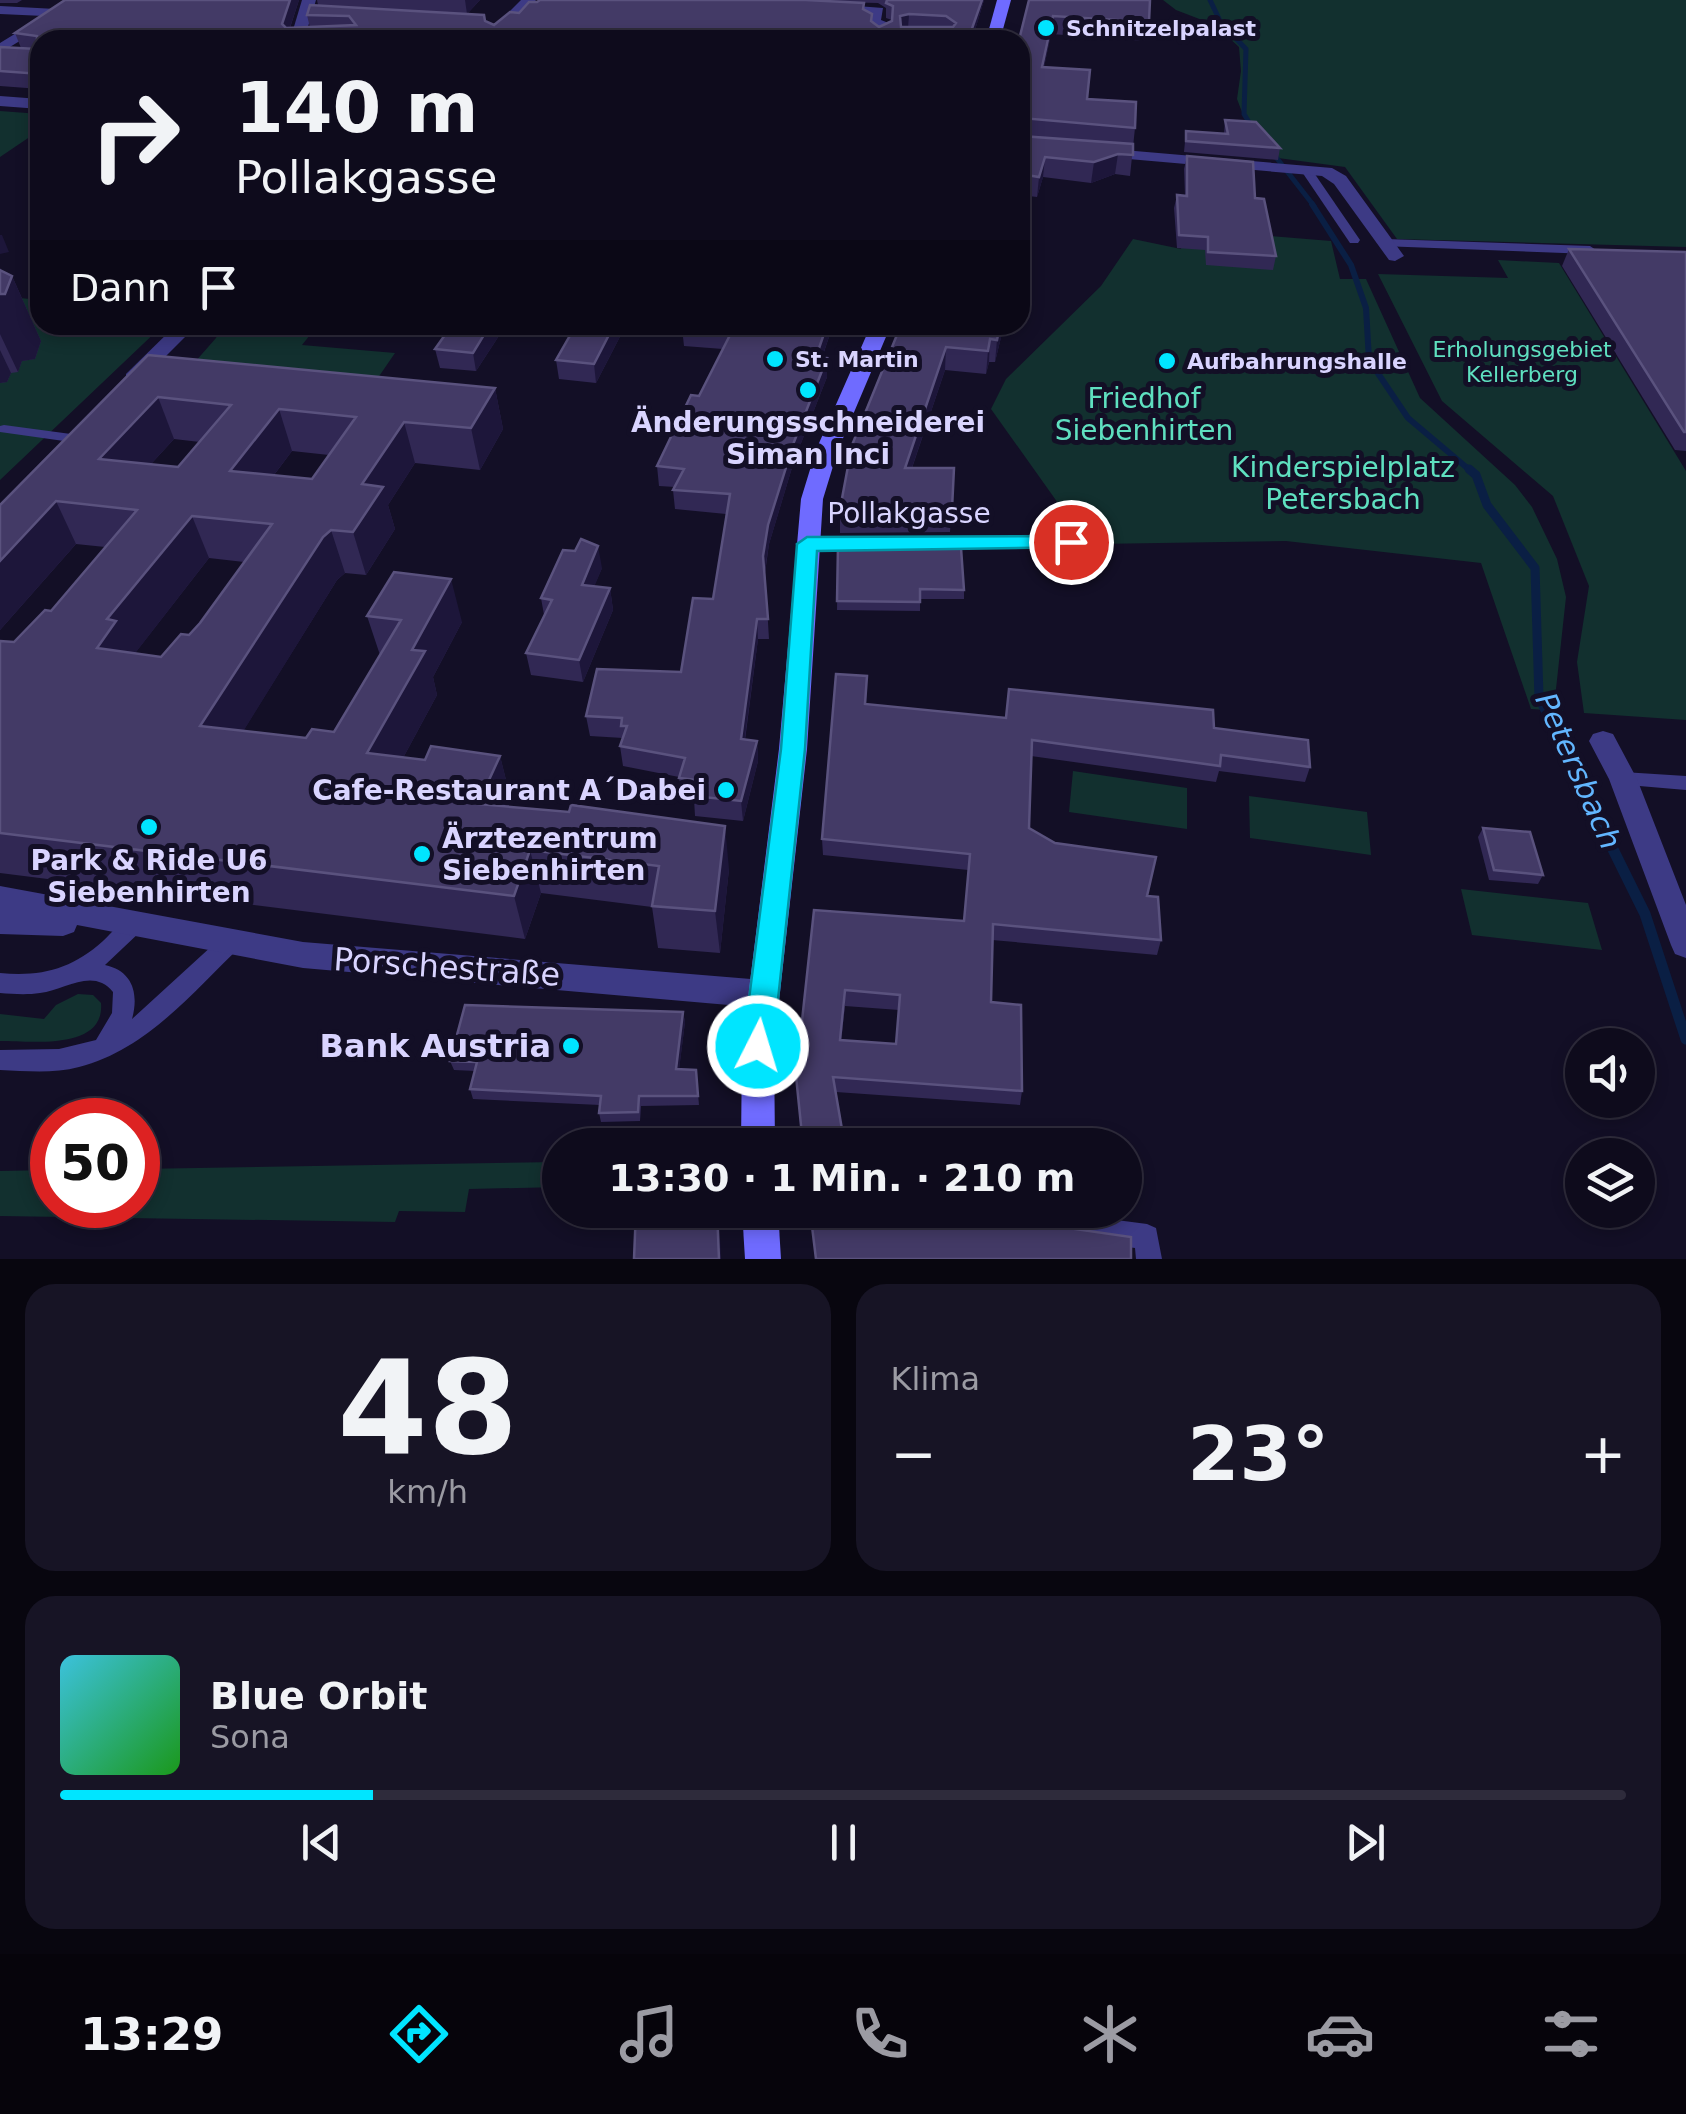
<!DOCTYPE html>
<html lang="de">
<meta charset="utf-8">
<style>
:root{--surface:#0e0b1c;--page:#171425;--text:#f1f3f6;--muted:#9b9ba3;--line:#2e2b3b;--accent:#00e5ff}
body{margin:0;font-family:"DejaVu Sans",sans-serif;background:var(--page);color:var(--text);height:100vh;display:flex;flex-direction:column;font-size:38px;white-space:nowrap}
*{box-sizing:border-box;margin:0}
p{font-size:32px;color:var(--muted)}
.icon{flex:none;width:55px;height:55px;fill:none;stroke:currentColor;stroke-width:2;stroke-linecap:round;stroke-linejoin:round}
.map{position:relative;height:1259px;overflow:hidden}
.drawer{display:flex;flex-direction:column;gap:25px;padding:25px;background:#08060f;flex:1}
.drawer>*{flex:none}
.hud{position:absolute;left:30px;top:30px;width:1000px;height:305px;border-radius:30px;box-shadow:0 5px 15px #0003,0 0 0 2px var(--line);background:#0e0b1c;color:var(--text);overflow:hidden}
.tools{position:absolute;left:1565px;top:1028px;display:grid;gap:20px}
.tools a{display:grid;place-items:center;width:90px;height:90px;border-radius:50%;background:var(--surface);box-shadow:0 5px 15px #0003,0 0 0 2px var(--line);font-size:50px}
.speed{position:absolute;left:30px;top:1098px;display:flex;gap:20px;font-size:50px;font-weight:700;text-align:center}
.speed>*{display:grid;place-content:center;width:130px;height:130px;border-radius:50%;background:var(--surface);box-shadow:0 5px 15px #0003,0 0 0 2px var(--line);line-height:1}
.speed .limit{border:15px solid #d22;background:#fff;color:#111}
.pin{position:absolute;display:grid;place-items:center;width:85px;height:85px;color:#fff;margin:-42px;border:5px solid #fff;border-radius:50%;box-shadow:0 2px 10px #0007}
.me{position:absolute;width:110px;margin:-55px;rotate:5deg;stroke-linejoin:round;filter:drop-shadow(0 0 8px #0008)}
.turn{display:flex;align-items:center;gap:35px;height:210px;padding:0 40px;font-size:45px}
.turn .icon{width:130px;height:130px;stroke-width:2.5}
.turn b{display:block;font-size:70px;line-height:85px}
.then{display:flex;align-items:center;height:95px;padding:0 40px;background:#0003;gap:20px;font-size:38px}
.big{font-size:75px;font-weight:800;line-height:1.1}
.drawer .tile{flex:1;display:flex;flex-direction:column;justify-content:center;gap:15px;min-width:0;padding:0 35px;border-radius:30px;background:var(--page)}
.drawer .dial{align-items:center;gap:0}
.dial b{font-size:130px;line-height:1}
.song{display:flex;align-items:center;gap:30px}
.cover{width:120px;height:120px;border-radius:15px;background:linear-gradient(135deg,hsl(190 70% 55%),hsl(120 70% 35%))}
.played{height:10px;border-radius:5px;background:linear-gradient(90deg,var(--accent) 20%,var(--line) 20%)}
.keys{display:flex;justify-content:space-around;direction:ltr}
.heat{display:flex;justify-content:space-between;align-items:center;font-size:55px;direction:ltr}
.drawer .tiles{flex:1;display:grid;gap:25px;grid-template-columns:1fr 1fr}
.tile:last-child{grid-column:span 2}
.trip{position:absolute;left:542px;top:1128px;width:600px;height:100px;border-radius:50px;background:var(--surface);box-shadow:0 5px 15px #0003,0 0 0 2px var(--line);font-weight:800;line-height:100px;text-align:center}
.dock{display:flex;height:160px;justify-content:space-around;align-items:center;background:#06040b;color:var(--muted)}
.dock .icon{width:70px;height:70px}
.dock .on{color:var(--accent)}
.dock b{font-size:45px;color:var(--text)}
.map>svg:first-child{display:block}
.green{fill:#12302f}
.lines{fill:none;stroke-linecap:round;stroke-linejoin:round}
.stream-far3{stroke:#0a1f44;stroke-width:5}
.stream-far2{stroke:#0a1f44;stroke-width:6}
.stream-far1{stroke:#0a1f44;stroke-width:9}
.stream{stroke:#0a1f44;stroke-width:11}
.lane{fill:#3d3a85;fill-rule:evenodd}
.street{fill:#3d3a85;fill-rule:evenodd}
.secondary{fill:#6f6bff;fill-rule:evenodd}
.wall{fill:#312854;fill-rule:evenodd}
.shaded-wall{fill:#1d163a}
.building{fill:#433a66;stroke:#5a527e;stroke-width:2.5;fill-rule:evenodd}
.route{fill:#00e5ff;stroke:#0095a6;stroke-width:2.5}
.poi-dot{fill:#00e5ff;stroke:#130f26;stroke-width:4}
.labels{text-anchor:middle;stroke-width:10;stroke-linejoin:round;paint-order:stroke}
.far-poi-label{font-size:22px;font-weight:bold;fill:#d9d4ff;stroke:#130f26;text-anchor:start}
.far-park-label{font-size:22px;fill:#5fe0c0;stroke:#130f26}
.park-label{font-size:28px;fill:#5fe0c0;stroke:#130f26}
.poi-label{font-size:28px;font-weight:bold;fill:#d9d4ff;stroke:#130f26}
.street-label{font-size:28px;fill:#d9d4ff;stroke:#130f26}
.water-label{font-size:30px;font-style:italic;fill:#62b6ff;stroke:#130f26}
.near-street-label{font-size:32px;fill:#d9d4ff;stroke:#130f26}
.near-poi-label{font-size:32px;font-weight:bold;fill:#d9d4ff;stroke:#130f26;text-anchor:end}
</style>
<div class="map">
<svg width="1686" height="1259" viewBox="0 0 1686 1259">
<rect width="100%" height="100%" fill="#130f26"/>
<g class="green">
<path d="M1163,0H1686V247L1397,239L1345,167L1278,158L1247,125L1237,99L1241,71L1239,47L1215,25L1176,10Z"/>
<path d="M0,111L40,114V130L0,157Z"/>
<path d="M1182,229L1331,241L1340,279H1366L1420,398L1515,485L1532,507L1557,559L1566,597L1556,689L1563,711L1531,709L1481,563L1286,541L1096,544L1090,527H1075L991,409L1006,379L1101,286L1133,239L1181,249Z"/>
<path d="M1498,260L1559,263L1686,471V720L1584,713L1577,662L1589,586L1553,496L1442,401L1378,274L1508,278Z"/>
<path d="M0,296L40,300V325H163L0,480Z"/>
<path d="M220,325H318L302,345L395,353L360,404L173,387L216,338L218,333H213Z"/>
<path d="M1073,771L1187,788V829L1069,812Z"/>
<path d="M1249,796L1367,812L1371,855L1250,838Z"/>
<path d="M1461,889L1588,903L1602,950L1472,935Z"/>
<path d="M78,994L93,995L101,1003C105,1051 31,1041 0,1041V1014L44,1019L56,1005Z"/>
<path d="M560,1162V1187L469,1189L465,1212L399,1211L395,1222L0,1216V1171L52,1170V1205H138V1169Z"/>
</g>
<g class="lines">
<g class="stream-far3">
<path d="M1210,0L1221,23L1246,49L1244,114L1253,129"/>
<path d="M1272,152L1314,206"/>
</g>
<path class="stream-far2" d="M1312,204L1351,265L1366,308L1369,360L1408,418L1472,472"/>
<path class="stream-far1" d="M1469,469L1476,475L1487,505L1535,568L1539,698L1597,816"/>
<path class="stream" d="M1595,813L1645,914L1686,1039"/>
<g class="lane">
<path d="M1302,167H1310L1360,240L1358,243H1350L1300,169Z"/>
<path d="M1385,239L1590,246L1596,250L1590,254L1381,246L1379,243Z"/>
<path d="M4,425L71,434L78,438L71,442L0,432V426Z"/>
<path d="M1623,772L1686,776V790L1616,784L1613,779L1616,774Z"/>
<path d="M133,916L141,919L144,925L141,931L105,965C133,971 139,994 132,1019L225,934L233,931L241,934L244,940L241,946C192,993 146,1050 79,1067C53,1074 26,1071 0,1070V1050L59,1049L96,1040L112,1013L113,992C93,967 65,990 40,993C27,995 13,994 0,993V973C41,977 72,969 103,941C113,932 121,920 133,916Z"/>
<path d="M748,1210H798L794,1219C781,1224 764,1226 751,1221Z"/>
<path d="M934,1210H1040L1147,1224L1156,1228L1162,1259H1136L1135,1248L947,1222L938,1219Z"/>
</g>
<g class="street">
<path d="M71,0H87L0,53V43L44,16L0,14V6L56,9Z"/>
<path d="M302,0H316L304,40H290Z"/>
<path d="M521,0H536L496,40H481Z"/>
<path d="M831,4L883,8L881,20L891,24L888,35L876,38V27L866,23L870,14L826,11V5Z"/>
<path d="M0,96L40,99V109L0,106Z"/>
<path d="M1100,148L1332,168L1346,176L1404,256L1395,261L1389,260L1334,184L1322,176L1094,156L1092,153Z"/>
<path d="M176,325H197L140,382H126V374Z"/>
<path d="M1071,535L1079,537L1083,542L1079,547L807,551L795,544L807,537Z"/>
<path d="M1603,731L1613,734L1637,779L1686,905V958L1675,954L1671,945L1609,779L1589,741L1593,734Z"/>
<path d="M0,886L303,942L763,980L774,984L779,994L774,1004L763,1008L303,968L77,925L74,932L63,936L0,934Z"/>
</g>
<g class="secondary">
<path d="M997,0H1011L1000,40H986Z"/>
<path d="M871,325H891L838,450L823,499L807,749L774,1046L775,1145H741L742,1046L779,749L801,499L816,450Z"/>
<path d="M742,1210H778L781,1259H745Z"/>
</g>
</g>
<g class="wall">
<path d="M0,0H22L17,3H0Z"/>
<path d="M65,0H299L290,28H310L307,15L485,21L494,25L519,13L540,0H984L972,40H40V89L0,86V47L21,48L15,33ZM835,2L878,3L886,8V18L892,20L879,27L872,22V14L864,10Z"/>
<path d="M317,0H480L467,14L318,5Z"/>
<path d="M1029,0L1149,22L1146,41L1051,34L1044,67L1087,99L1135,128L1130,176L1115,174L1091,183L1043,177L1037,197L1020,195V40Z"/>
<path d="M1225,120L1280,148L1278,160L1184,152L1186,131L1224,134Z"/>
<path d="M1187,156L1255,198L1276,256L1273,270L1206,265L1205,250L1177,248L1174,208L1177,195L1185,196L1184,169Z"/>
<path d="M1569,249L1686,252V451L1675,450L1562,266Z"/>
<path d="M0,270L12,276L41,341L35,359L22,361L18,372L11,373L7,382L0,383Z"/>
<path d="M452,325H506L476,371L440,368L435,349Z"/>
<path d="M576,325H626L596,383L559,379L556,360Z"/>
<path d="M674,325H833L822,358H827V377L794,461L769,544L765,573L769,639H758L745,740L757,741L758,761L743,821L695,816L694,799L681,798L679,777L623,766L620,746L623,738L590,736L586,716L681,672L713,599L726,514L675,509L673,490L675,487L659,486L657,466L699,396L723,349L684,346L683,337L675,336Z"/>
<path d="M901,325H1004L995,362H989L986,374L945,370L912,468H954L950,532L840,533V509Z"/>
<path d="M148,355L495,388L503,429L480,470L415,463L388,505L395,529L366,575L345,573L337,580L243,731L306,738L334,732L380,655L367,616L462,622L433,677L437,695L403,758L425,760L500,756L511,800L508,807L729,869L720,953L658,948L652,907L541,893L525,939L0,873V641L14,642L51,611L105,547L76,544L0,630V505ZM174,439L200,442L178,467L151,464ZM292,451L329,455L312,479L274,475ZM209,558L244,562L200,623L189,635L161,657L135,653Z"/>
<path d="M838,545L950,548L964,590V599H920V611L837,610Z"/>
<path d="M602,568L594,586L610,588L613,610L583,682L531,675L526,653L544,615L541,598Z"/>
<path d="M867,676L866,704L1006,718L1214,728L1310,767L1305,782L1219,771L1216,782L1031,756L1029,828L1147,896L1161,940L1157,955L992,940L991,1002L1022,1091L1020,1105L836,1092L844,1141L918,1145H802L796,1076L814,910L964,921L968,870L823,855L822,839ZM845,1006L899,1010L896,1044L841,1040Z"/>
<path d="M1483,828L1543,875L1538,884L1489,880L1478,837Z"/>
<path d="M683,1012L685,1022L679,1069L696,1070L699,1105L641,1106L640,1121L601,1122L599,1113L600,1105L473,1099L470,1089L475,1071L454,1070L450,1061Z"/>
<path d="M575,1210H622L621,1215L576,1214Z"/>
</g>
<g class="shaded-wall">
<path d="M290,0H299L286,39L282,24Z"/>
<path d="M465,0H480L467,14Z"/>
<path d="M982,0H984L972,40H968Z"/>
<path d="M909,14L908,29L900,32V16Z"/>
<path d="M1053,16L1051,34L1040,86L1042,67Z"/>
<path d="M1118,154L1115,174L1091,183L1094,162Z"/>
<path d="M1045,157L1043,177L1037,197L1039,177Z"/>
<path d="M0,235H2L9,252L0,254Z"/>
<path d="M12,276L41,341L35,359L22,361L18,372L0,334V294Z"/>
<path d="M490,325H506L476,371L473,353Z"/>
<path d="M614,325H626L596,383L594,364Z"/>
<path d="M827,325H833L816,375V357Z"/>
<path d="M1000,325H1004L995,362L997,340Z"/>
<path d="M990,339L989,362L986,374L988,351Z"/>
<path d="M946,347L945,370L904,491L905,468Z"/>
<path d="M0,350L11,373L7,382L0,383Z"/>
<path d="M827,358V377L794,461L769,544L764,575L763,556L768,525L794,442Z"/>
<path d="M495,388L503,429L480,470L471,428Z"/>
<path d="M158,397L174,439L117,501L99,459Z"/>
<path d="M279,409L292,451L245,513L230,471Z"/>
<path d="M404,422L415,463L388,505L395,529L366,575L353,532L362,484Z"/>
<path d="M56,501L76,544L0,630V561Z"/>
<path d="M192,516L209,558L133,656L97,648L107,619Z"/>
<path d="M331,530L345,573L337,580L220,769L200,726L323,537Z"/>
<path d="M598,546L602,568L586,607L582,585Z"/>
<path d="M451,579L462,622L433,677L437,695L382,797L367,753L412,650Z"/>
<path d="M610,588L613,610L583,682L579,660Z"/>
<path d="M757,619L758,639L742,759L741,739Z"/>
<path d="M757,741L758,761L743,821L741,801Z"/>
<path d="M500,756L511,800L490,847L478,804Z"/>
<path d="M725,826L729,869L720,953L715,911Z"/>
<path d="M530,850L541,893L525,939L514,896Z"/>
<path d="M845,990V1006L840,1055V1040Z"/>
<path d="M683,1012L685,1022L678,1079L676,1069Z"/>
<path d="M717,1210L719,1219L721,1259H719Z"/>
</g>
<g class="building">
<path d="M65,0H290L282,24L286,28L356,25L349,16L307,15L310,5L484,15L485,21L494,25L510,12L519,13L529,2H537L540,0H806L864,3L863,9L872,14L871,21L879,27L892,21L893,6L886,3L887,0H982L968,40H801L643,31L636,40H247L248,36L243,40H40V74L0,71V47L37,49V36L15,33ZM909,14L946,16L956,23L953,27H901L900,16Z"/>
<path d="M1029,0H1150L1149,22L1053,16L1042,67L1090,70L1087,99L1136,102L1135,128L1022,118L1020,125V40H1019Z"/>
<path d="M1225,120L1256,122L1280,148L1186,141V131L1228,134Z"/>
<path d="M1020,134L1021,136L1133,144V155L1118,154L1094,162L1045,157L1039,177L1020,174Z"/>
<path d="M1187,156L1253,162L1255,198L1264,199L1276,256L1208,252V237L1179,235L1177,195L1187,196Z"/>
<path d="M1569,249L1686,252V432H1684Z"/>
<path d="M0,270L12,276L5,294H0Z"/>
<path d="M452,325H490L473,353L435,349Z"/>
<path d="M576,325H614L594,364L556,360Z"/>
<path d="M683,325H827L816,357L827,358L794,442L768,525L763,556L768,619H757L741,739L757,741L741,801L693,796L698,780L679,778L685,758L620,746L627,726H621L622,718L586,716L597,669L681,672L693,598L713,599L730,494L673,490L684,469L657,466L691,395L699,396L732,331L682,327Z"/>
<path d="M901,325H1000L997,340L990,339L988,351L946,347L905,468H954L952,509H840L852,445Z"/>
<path d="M148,355L495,388L471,428L404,422L362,484L383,487L353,532L331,530L323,537L200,726L306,738L312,729L334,732L401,620L367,616L394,572L451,579L412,650L425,651L367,753L425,760L431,746L500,756L478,804L569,812L571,805L725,826L715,911L652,906L659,866L530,850L514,896L0,833V641L14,642L45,610L51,611L137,510L56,501L0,561V505ZM158,397L231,405L178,467L99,459ZM279,409L356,417L312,479L230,471ZM192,516L272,524L200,623L189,635L181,634L161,657L97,648L116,621L107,619Z"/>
<path d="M581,539L598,546L582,585L610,588L579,660L526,653L552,600L541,598L563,550L575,551Z"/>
<path d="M950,543V548H961L964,590L920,589V602L837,601L838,545Z"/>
<path d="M836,674L867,676L865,704L1006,718L1009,689L1213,710L1214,728L1308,740L1310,767L1221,755L1220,766L1032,740L1029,828L1055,843L1156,857L1147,896L1158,897L1161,940L993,924L991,1002L1021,1005L1022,1091L833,1077L844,1141L918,1145H803L796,1076L814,910L964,921L970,854L822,839ZM845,990L900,995L896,1044L840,1040Z"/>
<path d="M1483,828L1530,832L1543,875L1494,870Z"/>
<path d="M465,1005L683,1012L676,1069L696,1070L698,1096H639L638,1112L599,1113L601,1096L470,1089L477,1062L450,1061Z"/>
<path d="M636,1210H717L719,1259H634Z"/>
<path d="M810,1210H943L1131,1237V1259H816Z"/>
</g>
<path class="route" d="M1071,536L1078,538L1081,542L1078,547L817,551L805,749L773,1046L769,1056L758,1060L748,1056L743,1046L781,749L797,544L807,537Z"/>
<g class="poi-dot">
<circle cx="1046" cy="28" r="10"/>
<circle cx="775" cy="359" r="10"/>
<circle cx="1167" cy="361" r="10"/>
<circle cx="808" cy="390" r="10"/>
<circle cx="726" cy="790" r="10"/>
<circle cx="149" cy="827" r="10"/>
<circle cx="422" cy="854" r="10"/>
<circle cx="571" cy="1046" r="10"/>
</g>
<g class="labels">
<g class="far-poi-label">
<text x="1066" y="36">Schnitzelpalast</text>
<text x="795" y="367">St. Martin</text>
<text x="1187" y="369">Aufbahrungshalle</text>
</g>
<g class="far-park-label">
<text x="1522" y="357">Erholungsgebiet<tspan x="1522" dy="25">Kellerberg</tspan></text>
</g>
<g class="park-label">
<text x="1144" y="408">Friedhof<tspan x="1144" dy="32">Siebenhirten</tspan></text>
<text x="1343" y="477">Kinderspielplatz<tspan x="1343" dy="32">Petersbach</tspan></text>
</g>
<g class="poi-label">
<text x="808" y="432">Änderungsschneiderei<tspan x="808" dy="32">Siman Inci</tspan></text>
<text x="706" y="800" text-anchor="end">Cafe-Restaurant A´Dabei</text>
<text x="442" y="848" text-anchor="start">Ärztezentrum<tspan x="442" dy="32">Siebenhirten</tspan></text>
<text x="149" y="870">Park &amp; Ride U6<tspan x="149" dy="32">Siebenhirten</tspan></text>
</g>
<g class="street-label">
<text x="909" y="523">Pollakgasse</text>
</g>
<g class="water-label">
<text transform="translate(1578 771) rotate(66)" y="10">Petersbach</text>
</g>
<g class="near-street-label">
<text transform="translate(447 967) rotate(4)" y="11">Porschestraße</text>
</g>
<g class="near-poi-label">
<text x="551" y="1057">Bank Austria</text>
</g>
</g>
</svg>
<div class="tools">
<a><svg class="icon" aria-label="sound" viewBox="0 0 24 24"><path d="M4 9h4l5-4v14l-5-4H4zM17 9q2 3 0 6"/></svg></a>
<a><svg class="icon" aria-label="layers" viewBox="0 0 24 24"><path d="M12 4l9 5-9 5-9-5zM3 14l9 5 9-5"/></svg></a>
</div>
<div class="speed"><div class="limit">50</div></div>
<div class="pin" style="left:1071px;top:542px;background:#d93025"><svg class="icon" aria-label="arrive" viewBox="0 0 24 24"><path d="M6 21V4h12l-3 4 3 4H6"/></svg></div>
<svg class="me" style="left:758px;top:1046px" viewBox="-20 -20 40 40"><circle r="17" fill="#00e5ff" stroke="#fff" stroke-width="3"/><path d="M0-11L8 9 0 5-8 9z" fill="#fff"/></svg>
<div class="trip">13:30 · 1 Min. · 210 m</div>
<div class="hud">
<div class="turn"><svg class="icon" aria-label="right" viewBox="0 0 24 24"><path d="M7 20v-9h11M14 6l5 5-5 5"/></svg><div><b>140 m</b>Pollakgasse</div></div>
<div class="then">Dann<svg class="icon" aria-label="arrive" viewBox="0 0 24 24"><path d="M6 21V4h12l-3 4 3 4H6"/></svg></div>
</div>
</div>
<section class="drawer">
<div class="tiles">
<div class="tile dial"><b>48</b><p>km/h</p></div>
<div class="tile"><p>Klima</p>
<div class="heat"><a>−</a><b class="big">23°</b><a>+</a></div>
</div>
<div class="tile">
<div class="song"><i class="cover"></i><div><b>Blue Orbit</b><p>Sona</p></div></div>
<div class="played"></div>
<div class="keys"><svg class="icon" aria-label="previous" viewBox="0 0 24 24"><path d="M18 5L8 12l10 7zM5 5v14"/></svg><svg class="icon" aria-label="pause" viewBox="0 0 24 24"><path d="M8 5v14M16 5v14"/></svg><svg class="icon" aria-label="next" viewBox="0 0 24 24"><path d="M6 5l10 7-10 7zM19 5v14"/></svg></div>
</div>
</div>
</section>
<nav class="dock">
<b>13:29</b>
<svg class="icon on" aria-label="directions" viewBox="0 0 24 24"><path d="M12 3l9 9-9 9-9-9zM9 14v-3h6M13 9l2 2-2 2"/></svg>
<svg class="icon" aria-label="music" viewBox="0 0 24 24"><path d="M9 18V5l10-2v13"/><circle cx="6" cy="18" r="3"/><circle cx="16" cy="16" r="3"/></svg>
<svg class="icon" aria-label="phone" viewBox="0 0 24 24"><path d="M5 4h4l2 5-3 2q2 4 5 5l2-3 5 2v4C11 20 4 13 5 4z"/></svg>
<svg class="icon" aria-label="climate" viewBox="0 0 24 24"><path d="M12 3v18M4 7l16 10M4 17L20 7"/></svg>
<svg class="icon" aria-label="car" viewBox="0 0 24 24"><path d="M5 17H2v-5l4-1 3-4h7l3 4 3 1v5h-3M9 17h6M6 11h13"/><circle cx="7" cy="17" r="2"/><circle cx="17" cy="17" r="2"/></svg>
<svg class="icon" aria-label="filters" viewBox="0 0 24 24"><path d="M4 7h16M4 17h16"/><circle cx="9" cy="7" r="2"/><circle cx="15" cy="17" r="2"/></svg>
</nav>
